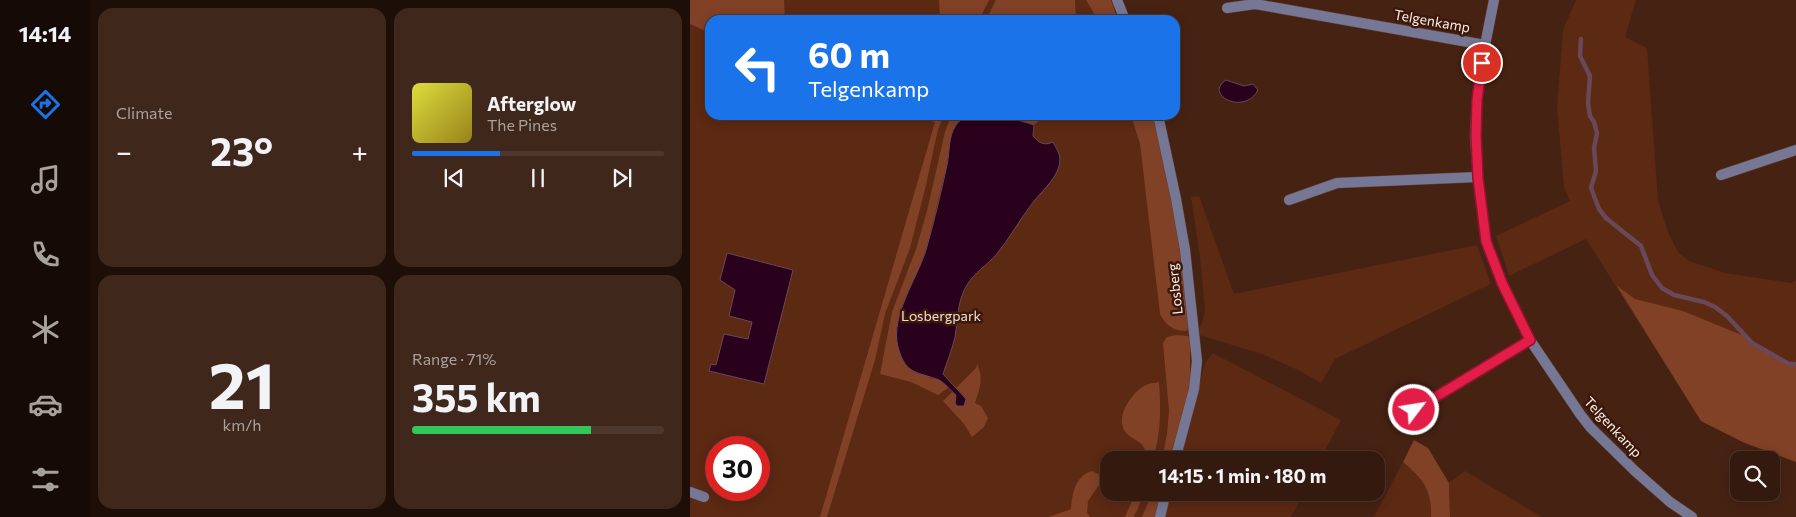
<!DOCTYPE html>
<meta charset="utf-8">
<style>
:root{--surface:#341a0e;--page:#3f271c;--text:#f1f3f6;--muted:#a9a19e;--line:#4e382e;--accent:#1a73e8}
body{margin:0;font-family:Commissioner,sans-serif;background:var(--page);color:var(--text);height:100vh;display:flex;flex-direction:column;font-size:19px;white-space:nowrap}
*{box-sizing:border-box;margin:0}
p{font-size:16px;color:var(--muted)}
.icon{flex:none;width:28px;height:28px;fill:none;stroke:currentColor;stroke-width:2;stroke-linecap:round;stroke-linejoin:round}
.map{position:relative;flex:1;overflow:hidden}
.sheet{display:flex;flex-direction:column;gap:8px;padding:8px;background:#1d0e08;width:600px}
.sheet>*{flex:none}
.banner{position:absolute;left:15px;top:15px;width:475px;height:105px;border-radius:15px;box-shadow:0 2px 12px #0003,0 0 0 1px var(--line);background:#1a73e8;color:#fff;overflow:hidden}
.controls{position:absolute;left:1040px;top:451px;display:grid;gap:10px}
.controls a{display:grid;place-items:center;width:50px;height:50px;border-radius:10px;background:var(--surface);box-shadow:0 2px 12px #0003,0 0 0 1px var(--line);font-size:25px}
.speed{position:absolute;left:15px;top:436px;display:flex;gap:10px;font-size:25px;font-weight:700;text-align:center}
.speed>*{display:grid;place-content:center;width:65px;height:65px;border-radius:50%;background:var(--surface);box-shadow:0 2px 12px #0003,0 0 0 1px var(--line);line-height:1}
.speed .limit{border:8px solid #d22;background:#fff;color:#111}
.pin{position:absolute;display:grid;place-items:center;width:42px;height:42px;color:#fff;margin:-21px;border:2px solid #fff;border-radius:50%;box-shadow:0 1px 5px #0007}
.me{position:absolute;width:55px;margin:-28px;rotate:59deg;stroke-linejoin:round;filter:drop-shadow(0 0 4px #0008)}
.turn{display:flex;align-items:center;gap:18px;height:105px;padding:0 20px;font-size:22px}
.turn .icon{width:65px;height:65px;stroke-width:2.5}
.turn b{display:block;font-size:35px;line-height:42px}
.big{font-size:38px;font-weight:700;line-height:1.1}
.sheet .widget{flex:1;display:flex;flex-direction:column;justify-content:center;gap:8px;min-width:0;padding:0 18px;border-radius:15px;background:var(--page)}
.sheet .dial{align-items:center;gap:0}
.dial b{font-size:65px;line-height:1}
.song{display:flex;align-items:center;gap:15px}
.cover{width:60px;height:60px;border-radius:8px;background:linear-gradient(135deg,hsl(60 70% 55%),hsl(50 70% 35%))}
.played{height:5px;border-radius:2px;background:linear-gradient(90deg,var(--accent) 35%,var(--line) 35%)}
.keys{display:flex;justify-content:space-around;direction:ltr}
.heat{display:flex;justify-content:space-between;align-items:center;font-size:28px;direction:ltr}
.charge{height:8px;border-radius:4px;background:linear-gradient(90deg,#34c759 71%,var(--line) 0)}
.sheet .tiles{flex:1;display:grid;gap:8px;grid-template-columns:repeat(2,1fr)}
.trip{position:absolute;left:410px;top:451px;width:285px;height:50px;border-radius:15px;background:var(--surface);box-shadow:0 2px 12px #0003,0 0 0 1px var(--line);font-weight:700;line-height:50px;text-align:center}
main{display:flex;flex:1;min-height:0}
.dock{display:flex;flex-direction:column;width:90px;justify-content:space-around;align-items:center;background:#150a06;color:var(--muted)}
.dock .icon{width:35px;height:35px}
.dock .current{color:var(--accent)}
.dock b{font-size:22px;color:var(--text)}
.map>svg:first-child{display:block}
.green{fill:#5c2913;fill-rule:evenodd}
.forest{fill:#804126}
.water{fill:#29011c;stroke:#694859}
.lines{fill:none;stroke-linecap:round;stroke-linejoin:round}
.stream{stroke:#694859;stroke-width:4.5}
.minor-casing{stroke:#603f31;stroke-width:11}
.minor{stroke:#767794;stroke-width:10}
.route-casing{stroke:#92132f;stroke-width:12}
.route{stroke:#e11d48;stroke-width:9}
.labels{text-anchor:middle;stroke-width:5;stroke-linejoin:round;paint-order:stroke}
.street-label{font-size:14px;fill:#fdeee8;stroke:#3b1809}
.park-label{font-size:14px;fill:#f4dfd7;stroke:#3b1809}
</style>
<main>
<nav class="dock">
<b>14:14</b>
<svg class="icon current" aria-label="directions" viewBox="0 0 24 24"><path d="M12 3l9 9-9 9-9-9zM9 14v-3h6M13 9l2 2-2 2"/></svg>
<svg class="icon" aria-label="music" viewBox="0 0 24 24"><path d="M9 18V5l10-2v13"/><circle cx="6" cy="18" r="3"/><circle cx="16" cy="16" r="3"/></svg>
<svg class="icon" aria-label="phone" viewBox="0 0 24 24"><path d="M5 4h4l2 5-3 2q2 4 5 5l2-3 5 2v4C11 20 4 13 5 4z"/></svg>
<svg class="icon" aria-label="climate" viewBox="0 0 24 24"><path d="M12 3v18M4 7l16 10M4 17L20 7"/></svg>
<svg class="icon" aria-label="car" viewBox="0 0 24 24"><path d="M5 17H2v-5l4-1 3-4h7l3 4 3 1v5h-3M9 17h6M6 11h13"/><circle cx="7" cy="17" r="2"/><circle cx="17" cy="17" r="2"/></svg>
<svg class="icon" aria-label="filters" viewBox="0 0 24 24"><path d="M4 7h16M4 17h16"/><circle cx="9" cy="7" r="2"/><circle cx="15" cy="17" r="2"/></svg>
</nav>
<section class="sheet">
<div class="tiles">
<div class="widget"><p>Climate</p>
<div class="heat"><a>−</a><b class="big">23°</b><a>+</a></div>
</div>
<div class="widget">
<div class="song"><i class="cover"></i><div><b>Afterglow</b><p>The Pines</p></div></div>
<div class="played"></div>
<div class="keys"><svg class="icon" aria-label="previous" viewBox="0 0 24 24"><path d="M18 5L8 12l10 7zM5 5v14"/></svg><svg class="icon" aria-label="pause" viewBox="0 0 24 24"><path d="M8 5v14M16 5v14"/></svg><svg class="icon" aria-label="next" viewBox="0 0 24 24"><path d="M6 5l10 7-10 7zM19 5v14"/></svg></div>
</div>
<div class="widget dial"><b>21</b><p>km/h</p></div>
<div class="widget"><p>Range · 71%</p><b class="big">355 km</b><div class="charge"></div></div>
</div>
</section>
<div class="map">
<svg width="1106" height="517" viewBox="0 0 1106 517">
<rect width="100%" height="100%" fill="#462213"/>
<g class="green">
<path d="M0,0H421L428,20H20V115H462L469,139L500,339L501,372L481,460H419V492L473,493L466,517H0ZM26,448H69V490H26Z"/>
<path d="M886,0H946L935,37L957,48L968,200L978,232L988,252L999,261L1035,273L1102,283L1106,280V462L1055,443L1011,421L896,239L819,276L806,236L880,201L874,187L867,107L873,30Z"/>
<path d="M509,196L544,294L787,245L801,284L645,359L631,383L610,371L572,354L506,334L512,323L515,311L510,257L501,197Z"/>
<path d="M523,353L651,420L630,460H489L515,363Z"/>
<path d="M713,462C733,479 742,490 741,517H684Z"/>
<path d="M775,471L852,517H760L759,483Z"/>
<path d="M481,493H614L601,517H474Z"/>
</g>
<g class="forest">
<path d="M0,0H94L95,20H20V33L0,24Z"/>
<path d="M249,0H299L289,20H250Z"/>
<path d="M306,0H385L386,20H296Z"/>
<path d="M396,0H421L428,20H408Z"/>
<path d="M238,115H256L253,118L248,129L236,185L220,248L195,314L185,360L137,517H130L245,122L237,120Z"/>
<path d="M268,115H289L279,117L261,134L257,163L239,238L233,258L209,317L207,332L208,346L240,378L251,380L258,388L248,395L221,382L190,374L202,312L226,249L237,211L255,132L259,121Z"/>
<path d="M318,115H350V120L344,125L318,117Z"/>
<path d="M441,115H462C483,184 491,256 499,328L496,331C483,331 476,325 470,314L450,144Z"/>
<path d="M927,286L945,299L993,311L1054,336L1106,366V462L1055,443L1011,421Z"/>
<path d="M486,335L498,336L500,339V388L481,460H472L477,434L479,411L473,343L477,337Z"/>
<path d="M287,364C294,379 290,388 285,403L291,406L298,418L294,427L282,437L274,424L253,401L262,392L266,395L265,399L274,396L266,388L286,368Z"/>
<path d="M469,382C471,411 471,432 463,460H455C458,438 442,443 434,430C426,415 442,393 454,386C459,383 464,383 469,382Z"/>
<path d="M724,440L738,448L759,483L760,517H741C742,490 733,479 713,462Z"/>
<path d="M402,471L413,476V479L398,501L397,513L400,517H359L381,509C382,494 385,476 402,471Z"/>
<path d="M446,492L454,493L446,513H445L444,517H435Z"/>
<path d="M462,493H473L466,517H452Z"/>
</g>
<g class="water">
<path d="M536,80L554,86L563,84L568,90C555,116 513,95 536,80Z"/>
<path d="M289,115H318V117L344,125L343,136C349,143 354,146 363,142C366,148 370,153 370,160C369,178 351,191 341,205C329,221 319,239 306,255C297,265 284,273 277,285C267,301 268,320 265,337C262,350 257,362 253,374L276,399L274,406H267L265,403L266,395C261,391 255,383 249,380C227,371 216,376 208,347C200,316 227,279 236,250C244,222 251,193 257,165C260,151 258,137 266,125C270,118 282,116 289,115Z"/>
<path d="M37,253L103,270L74,384L19,371L21,364L26,365L34,334L58,339L62,322L39,316L45,290L30,280Z"/>
</g>
<g class="lines">
<path class="stream" d="M891,39L890,56L900,76L898,103L900,116L904,122L907,133L904,148L906,171L901,188L909,209L916,218L951,246L962,275L972,288L984,295L1014,302L1025,307L1037,316L1062,343L1099,364H1106"/>
<defs>
<g id="minor">
<path d="M427,0L435,20"/>
<path d="M804,0L795,45L787,100L785,136L788,177L796,241L800,252L812,283L840,340L890,414L900,427L945,471L980,502L1002,517"/>
<path d="M537,8L565,4L795,45"/>
<path d="M468,115L486,199L495,250L507,361L504,389L485,460"/>
<path d="M1031,175L1106,150"/>
<path d="M599,200L647,183L788,177"/>
<path d="M724,410L840,340"/>
<path d="M0,492L14,497"/>
<path d="M470,517L476,492"/>
</g>
</defs>
<use href="#minor" class="minor-casing"/>
<use href="#minor" class="minor"/>
</g>
<g class="lines">
<defs>
<path id="route" d="M724,410L840,340L812,283L796,241L788,178L786,136L787,100L792,63"/>
</defs>
<use href="#route" class="route-casing"/>
<use href="#route" class="route"/>
</g>
<g class="labels">
<g class="street-label">
<text transform="translate(742 21) rotate(10)" y="5">Telgenkamp</text>
<text transform="translate(485 289) rotate(-96)" y="5">Losberg</text>
<text transform="translate(923 427) rotate(47)" y="5">Telgenkamp</text>
</g>
<g class="park-label">
<text x="251" y="321">Losbergpark</text>
</g>
</g>
</svg>
<div class="controls">
<a><svg class="icon" aria-label="search" viewBox="0 0 24 24"><circle cx="10" cy="10" r="6"/><path d="M15 15l6 6"/></svg></a>
</div>
<div class="speed"><div class="limit">30</div></div>
<div class="pin" style="left:792px;top:63px;background:#d93025"><svg class="icon" aria-label="arrive" viewBox="0 0 24 24"><path d="M6 21V4h12l-3 4 3 4H6"/></svg></div>
<svg class="me" style="left:724px;top:410px" viewBox="-20 -20 40 40"><circle r="17" fill="#e11d48" stroke="#fff" stroke-width="3"/><path d="M0-11L8 9 0 5-8 9z" fill="#fff"/></svg>
<div class="trip">14:15 · 1 min · 180 m</div>
<div class="banner">
<div class="turn"><svg class="icon" aria-label="left" viewBox="0 0 24 24"><path d="M17 20v-9H6M10 6l-5 5 5 5"/></svg><div><b>60 m</b>Telgenkamp</div></div>
</div>
</div>
</main>
